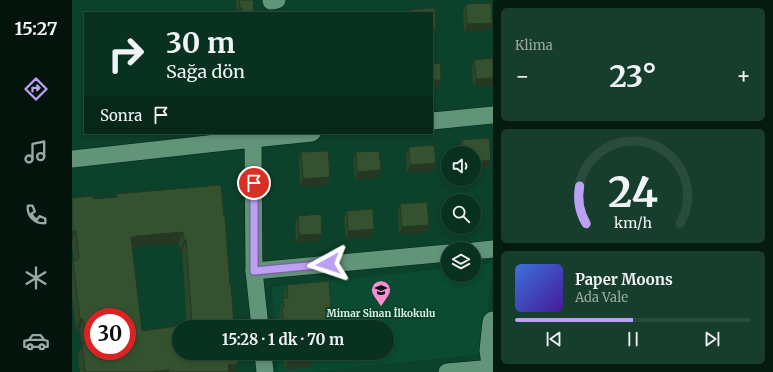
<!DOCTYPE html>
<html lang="tr">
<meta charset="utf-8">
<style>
:root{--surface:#093120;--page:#173d2d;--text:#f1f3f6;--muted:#99a9a5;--line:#294c3e;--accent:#bca0f2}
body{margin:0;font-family:Merriweather,serif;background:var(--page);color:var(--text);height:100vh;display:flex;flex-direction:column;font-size:15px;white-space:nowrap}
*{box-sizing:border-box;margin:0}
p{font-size:13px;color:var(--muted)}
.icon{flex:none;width:22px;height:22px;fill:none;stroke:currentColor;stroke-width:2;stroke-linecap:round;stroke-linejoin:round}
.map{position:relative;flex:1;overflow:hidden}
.sheet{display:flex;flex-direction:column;gap:8px;padding:8px;background:#051b12;width:280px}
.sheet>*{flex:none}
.banner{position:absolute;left:12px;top:12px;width:349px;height:122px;border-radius:0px;box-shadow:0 2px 6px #0003,0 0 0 1px var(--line);background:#093120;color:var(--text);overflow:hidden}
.controls{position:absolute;left:369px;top:146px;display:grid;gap:8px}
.controls a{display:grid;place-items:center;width:40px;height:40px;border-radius:50%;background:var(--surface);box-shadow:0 2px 6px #0003,0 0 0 1px var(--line);font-size:20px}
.speed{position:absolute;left:12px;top:308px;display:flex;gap:8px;font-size:20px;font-weight:700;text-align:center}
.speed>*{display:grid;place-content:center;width:52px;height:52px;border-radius:50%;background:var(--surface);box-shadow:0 2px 6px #0003,0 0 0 1px var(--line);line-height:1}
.speed .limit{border:6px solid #d22;background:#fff;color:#111}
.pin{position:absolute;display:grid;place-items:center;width:34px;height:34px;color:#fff;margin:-17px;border:2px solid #fff;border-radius:50%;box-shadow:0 1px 4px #0007}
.me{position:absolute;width:44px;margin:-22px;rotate:265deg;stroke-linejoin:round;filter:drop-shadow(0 0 3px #0008)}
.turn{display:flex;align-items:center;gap:14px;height:84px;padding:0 16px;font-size:18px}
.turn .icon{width:52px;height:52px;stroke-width:2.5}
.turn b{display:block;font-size:28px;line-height:34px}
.then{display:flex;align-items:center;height:38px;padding:0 16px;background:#0003;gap:8px;font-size:15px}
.big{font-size:30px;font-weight:700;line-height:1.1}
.sheet .tile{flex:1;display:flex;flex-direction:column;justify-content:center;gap:6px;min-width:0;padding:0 14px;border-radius:6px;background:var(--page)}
.sheet .dial{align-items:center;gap:0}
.dial svg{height:104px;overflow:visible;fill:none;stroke:var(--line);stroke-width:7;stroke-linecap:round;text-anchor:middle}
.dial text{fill:var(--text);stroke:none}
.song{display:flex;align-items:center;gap:12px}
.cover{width:48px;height:48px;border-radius:6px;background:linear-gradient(135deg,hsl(220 70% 55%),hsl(260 70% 35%))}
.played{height:4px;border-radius:2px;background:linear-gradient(90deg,var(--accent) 50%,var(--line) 50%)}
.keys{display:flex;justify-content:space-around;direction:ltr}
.heat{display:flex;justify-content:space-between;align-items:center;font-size:22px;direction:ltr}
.trip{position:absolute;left:100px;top:320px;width:222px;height:40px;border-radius:20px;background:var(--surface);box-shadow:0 2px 6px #0003,0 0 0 1px var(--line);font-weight:700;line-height:40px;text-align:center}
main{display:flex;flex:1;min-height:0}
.tabs{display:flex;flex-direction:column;width:72px;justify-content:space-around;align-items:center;background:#04140d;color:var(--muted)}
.tabs .icon{width:28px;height:28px}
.tabs .active{color:var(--accent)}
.tabs b{font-size:18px;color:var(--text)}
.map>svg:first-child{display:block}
.built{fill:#0a4b32}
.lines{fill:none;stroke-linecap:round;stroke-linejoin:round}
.minor-casing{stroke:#002515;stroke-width:18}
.tertiary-casing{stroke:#002515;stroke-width:22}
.minor{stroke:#62947a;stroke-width:17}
.tertiary{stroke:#62947a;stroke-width:21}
.wall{fill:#2e4729;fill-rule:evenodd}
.shaded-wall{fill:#253922}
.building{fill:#355230;stroke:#253922;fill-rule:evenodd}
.route-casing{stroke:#7a689d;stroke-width:10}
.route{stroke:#bca0f2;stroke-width:7}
.labels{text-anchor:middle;stroke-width:4;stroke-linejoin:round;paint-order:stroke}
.poi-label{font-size:10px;font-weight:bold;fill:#d9f3e4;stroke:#0c412b}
</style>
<main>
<nav class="tabs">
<b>15:27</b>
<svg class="icon active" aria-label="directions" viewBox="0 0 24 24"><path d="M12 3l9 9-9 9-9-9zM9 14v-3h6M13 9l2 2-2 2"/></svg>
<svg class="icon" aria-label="music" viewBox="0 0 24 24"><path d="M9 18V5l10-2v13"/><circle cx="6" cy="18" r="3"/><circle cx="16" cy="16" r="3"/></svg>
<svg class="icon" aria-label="phone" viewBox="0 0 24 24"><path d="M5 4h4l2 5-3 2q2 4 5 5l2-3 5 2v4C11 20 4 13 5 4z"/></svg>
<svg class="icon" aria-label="climate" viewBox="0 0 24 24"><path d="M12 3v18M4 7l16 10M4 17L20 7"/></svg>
<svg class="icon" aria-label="car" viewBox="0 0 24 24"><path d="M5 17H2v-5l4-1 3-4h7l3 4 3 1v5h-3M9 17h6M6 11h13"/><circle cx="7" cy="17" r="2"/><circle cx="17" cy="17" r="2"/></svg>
</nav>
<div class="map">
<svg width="421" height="372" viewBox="0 0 421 372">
<rect width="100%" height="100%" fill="#0c412b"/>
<path class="built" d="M421,263L411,354L238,372H206L205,353H315V327H203L200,287L376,268V275H402V265Z"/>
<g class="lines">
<defs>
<g id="minor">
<path d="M199,1L205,0"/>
<path d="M360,121L421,115"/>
<path d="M181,139L240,133"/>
<path d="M0,159L181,139L182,271L188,327"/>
<path d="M402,251L421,249"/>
<path d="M182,271L376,253"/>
<path d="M191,353L193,372"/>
<path d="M375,372L421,368"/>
</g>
<path id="tertiary" d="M421,372L418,350L421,322"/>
</defs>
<use href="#minor" class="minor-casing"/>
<use href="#tertiary" class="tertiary-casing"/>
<use href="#minor" class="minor"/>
<use href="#tertiary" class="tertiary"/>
</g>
<g class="wall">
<path d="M164,0H181L182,13H165Z"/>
<path d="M394,4L420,23L417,30L392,32L391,12Z"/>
<path d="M421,58V86L401,87L400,67L402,60Z"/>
<path d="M417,138L419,160L416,168L402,169V153H388L387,148L390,140Z"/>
<path d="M337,147L364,163L361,171L335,173L334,155Z"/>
<path d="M229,152L258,177L255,185L228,187L227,160Z"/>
<path d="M284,152L306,178L283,180L281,160Z"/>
<path d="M149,185L163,372H8L6,355L10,344L7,330H4L0,297V264L1,261H2L0,246V198L21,199L43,197L44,194ZM107,243L108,251H110L115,325L70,331L60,248L61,247Z"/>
<path d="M328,204L357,225L354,233L327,234L326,211Z"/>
<path d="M275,211L299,237L274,239L272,219Z"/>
<path d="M226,216L247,241L224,243L223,223Z"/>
<path d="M215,285L258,327H207L206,319L208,314V309L212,298L211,296Z"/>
<path d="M211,353H243V356L239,367L213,370Z"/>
</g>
<g class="shaded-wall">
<path d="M168,8H170L168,13H166Z"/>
<path d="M420,23L417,30L392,32L395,24Z"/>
<path d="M360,30H364L361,38H360Z"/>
<path d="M421,78V86L401,87L404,79Z"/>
<path d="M360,80H369L366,88H360Z"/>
<path d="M419,160L416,168L402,169V162Z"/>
<path d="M364,163L361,171L335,173L338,165Z"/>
<path d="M309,170L306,178L283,180L285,172Z"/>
<path d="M258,177L255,185L228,187L231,179Z"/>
<path d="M402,220H407L404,228L380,229L381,227H402Z"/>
<path d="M357,225L354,233L327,234L330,227Z"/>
<path d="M302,229L299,237L274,239L276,231Z"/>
<path d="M0,231H4L0,240Z"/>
<path d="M111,232L107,243L61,247L60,248L59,237L64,236Z"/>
<path d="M250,234L247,241L224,243L227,235Z"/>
<path d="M112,240H114L110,251H108Z"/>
<path d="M8,319H11L7,330H4Z"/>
<path d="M260,321L258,327H238L240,323Z"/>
<path d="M243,356L239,367L213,370L217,359Z"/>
<path d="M166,364L163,372H154L156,365Z"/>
<path d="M97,370L96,372H80Z"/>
</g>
<g class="building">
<path d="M167,0H181L182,13H170V8H168Z"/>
<path d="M419,3L420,23L395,24L394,4Z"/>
<path d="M363,8L364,30H360V13H338L337,10Z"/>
<path d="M421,58V78L404,79L402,60Z"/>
<path d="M368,63L369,80H360V64Z"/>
<path d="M417,138L419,160L402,162V153H391L390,140Z"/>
<path d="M362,145L364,163L338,165L337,147Z"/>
<path d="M256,151L258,177L231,179L229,152Z"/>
<path d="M307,151L309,170L285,172L284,152Z"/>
<path d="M149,185L152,216H153L158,285L159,284L162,327H107V353H165L166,364L156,365L157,372H97V370L80,372H13L10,344L15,343L11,319H8L1,261L5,260V258H7L4,231H0V198L21,196V199L45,197L44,194ZM111,232L112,240H114L120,324L70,331L59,237H64V236ZM21,317H55V351H21Z"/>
<path d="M355,202L357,225L330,227L328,204Z"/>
<path d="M407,206V220H402V207Z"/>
<path d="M301,209L302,229L276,231L275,211Z"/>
<path d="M249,214L250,234L227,235L226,216Z"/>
<path d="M257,281L260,321L240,323V327H212L210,309L212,308L211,298H216L215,285Z"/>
<path d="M216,353H243V356L217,359Z"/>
</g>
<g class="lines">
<defs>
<path id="route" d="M182,183V271L256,264"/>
</defs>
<use href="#route" class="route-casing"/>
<use href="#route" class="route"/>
</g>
<defs>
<symbol id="school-pin" viewBox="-11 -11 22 30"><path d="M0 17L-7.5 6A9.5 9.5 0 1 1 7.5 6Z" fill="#f591d3" stroke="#0c412b"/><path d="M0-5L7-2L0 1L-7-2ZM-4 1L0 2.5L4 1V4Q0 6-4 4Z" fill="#111"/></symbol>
</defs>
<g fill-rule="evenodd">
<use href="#school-pin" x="298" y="279" width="22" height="30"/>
</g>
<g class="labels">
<g class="poi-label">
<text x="309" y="317">Mimar Sinan İlkokulu</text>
</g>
</g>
</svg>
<div class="controls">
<a><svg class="icon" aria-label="sound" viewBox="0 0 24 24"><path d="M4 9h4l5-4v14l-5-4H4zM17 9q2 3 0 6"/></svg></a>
<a><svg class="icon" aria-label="search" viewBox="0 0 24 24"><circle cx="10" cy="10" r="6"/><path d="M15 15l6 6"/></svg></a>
<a><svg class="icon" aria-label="layers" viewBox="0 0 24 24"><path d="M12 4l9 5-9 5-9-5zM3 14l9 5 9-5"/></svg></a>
</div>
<div class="speed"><div class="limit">30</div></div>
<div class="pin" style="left:182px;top:183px;background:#d93025"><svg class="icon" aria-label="arrive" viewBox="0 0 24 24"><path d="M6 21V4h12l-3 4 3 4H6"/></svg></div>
<svg class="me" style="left:256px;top:264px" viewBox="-20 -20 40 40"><path d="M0-17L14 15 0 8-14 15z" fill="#bca0f2" stroke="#fff" stroke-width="4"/></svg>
<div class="trip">15:28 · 1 dk · 70 m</div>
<div class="banner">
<div class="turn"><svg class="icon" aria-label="right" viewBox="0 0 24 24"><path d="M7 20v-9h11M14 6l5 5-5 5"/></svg><div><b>30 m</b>Sağa dön</div></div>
<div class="then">Sonra<svg class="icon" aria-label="arrive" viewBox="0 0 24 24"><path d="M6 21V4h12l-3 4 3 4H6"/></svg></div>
</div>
</div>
<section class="sheet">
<div class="tile"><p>Klima</p>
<div class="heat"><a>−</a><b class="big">23°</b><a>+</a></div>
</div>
<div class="tile dial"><svg viewBox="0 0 100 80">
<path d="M14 69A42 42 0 1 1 86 69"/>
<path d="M14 69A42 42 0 0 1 9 40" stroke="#bca0f2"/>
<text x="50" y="56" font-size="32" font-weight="700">24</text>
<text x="50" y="72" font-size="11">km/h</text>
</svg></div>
<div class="tile">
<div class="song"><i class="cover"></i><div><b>Paper Moons</b><p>Ada Vale</p></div></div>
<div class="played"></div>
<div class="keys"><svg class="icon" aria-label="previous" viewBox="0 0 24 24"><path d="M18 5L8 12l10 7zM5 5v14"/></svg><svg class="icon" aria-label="pause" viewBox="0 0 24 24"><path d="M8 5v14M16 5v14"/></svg><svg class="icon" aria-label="next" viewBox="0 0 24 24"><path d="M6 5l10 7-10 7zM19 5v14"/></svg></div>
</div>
</section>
</main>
